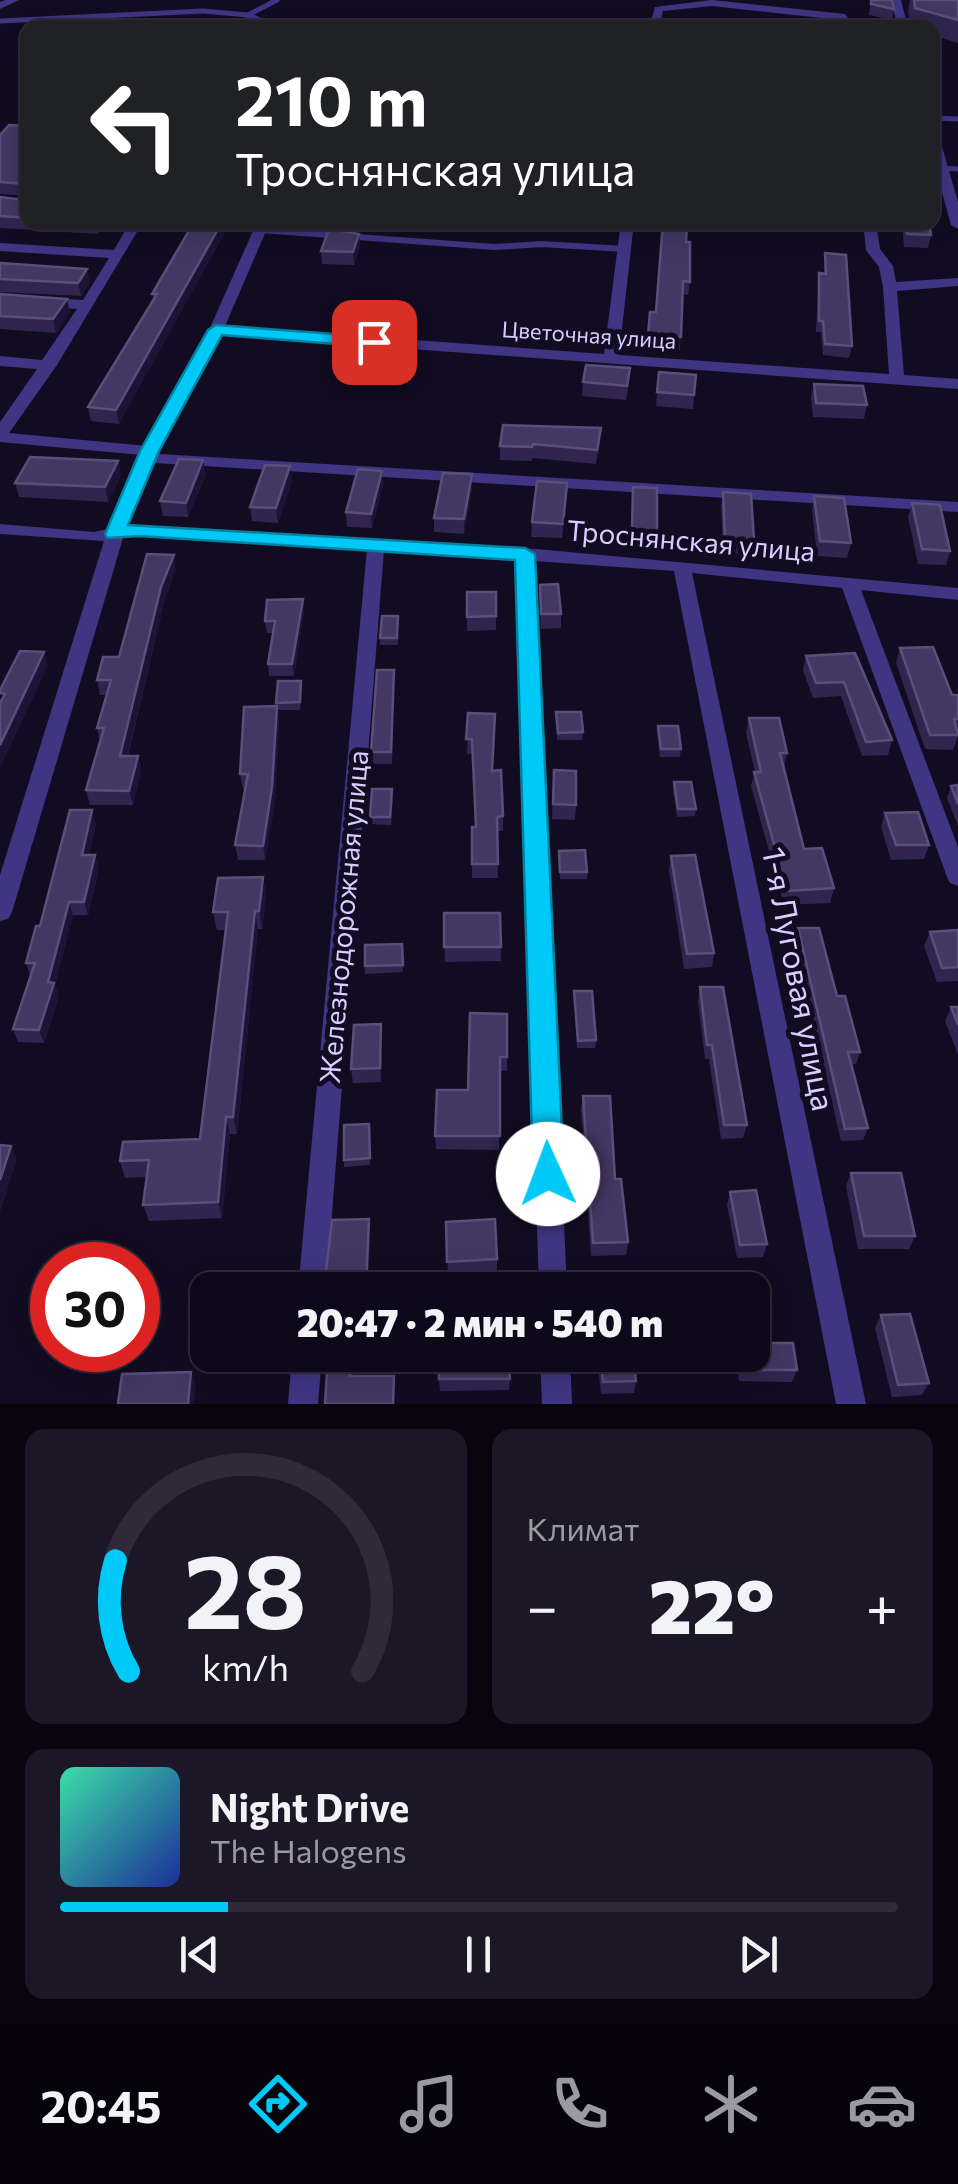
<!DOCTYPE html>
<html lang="ru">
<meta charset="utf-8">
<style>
:root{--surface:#0e091a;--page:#1c1727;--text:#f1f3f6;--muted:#9b9aa2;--line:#2e2a39;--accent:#00c9f8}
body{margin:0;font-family:Commissioner,sans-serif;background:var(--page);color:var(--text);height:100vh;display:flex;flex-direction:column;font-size:38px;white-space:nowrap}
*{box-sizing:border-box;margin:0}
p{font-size:32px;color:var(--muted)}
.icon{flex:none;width:55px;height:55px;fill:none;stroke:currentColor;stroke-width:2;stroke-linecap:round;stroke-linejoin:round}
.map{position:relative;height:1404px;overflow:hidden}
.sheet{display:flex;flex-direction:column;gap:25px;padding:25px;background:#08050e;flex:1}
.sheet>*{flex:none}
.top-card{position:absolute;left:20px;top:20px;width:920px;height:210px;border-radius:20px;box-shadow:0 5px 25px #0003,0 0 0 2px var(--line);background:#202124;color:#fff;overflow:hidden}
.speed{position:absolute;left:30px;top:1242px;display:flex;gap:20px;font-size:50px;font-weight:700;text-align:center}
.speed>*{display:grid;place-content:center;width:130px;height:130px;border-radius:50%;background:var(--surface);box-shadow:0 5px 25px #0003,0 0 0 2px var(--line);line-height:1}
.speed .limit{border:15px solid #d22;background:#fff;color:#111}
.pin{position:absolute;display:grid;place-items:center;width:85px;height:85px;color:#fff;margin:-42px;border-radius:20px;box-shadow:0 5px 15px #0006}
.me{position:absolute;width:110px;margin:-55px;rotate:358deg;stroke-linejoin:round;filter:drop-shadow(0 0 8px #0008)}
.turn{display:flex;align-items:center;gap:35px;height:210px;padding:0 50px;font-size:45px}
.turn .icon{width:130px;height:130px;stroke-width:2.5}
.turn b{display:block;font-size:70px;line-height:85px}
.big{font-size:75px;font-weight:800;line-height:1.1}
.sheet .tile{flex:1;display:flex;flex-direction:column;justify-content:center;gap:15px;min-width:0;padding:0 35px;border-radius:20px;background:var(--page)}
.sheet .dial{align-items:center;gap:0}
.dial svg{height:260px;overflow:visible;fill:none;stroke:var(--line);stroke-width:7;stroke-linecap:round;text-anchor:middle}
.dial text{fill:var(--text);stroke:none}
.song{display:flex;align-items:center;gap:30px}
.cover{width:120px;height:120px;border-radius:15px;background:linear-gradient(135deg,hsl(160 70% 55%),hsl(230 70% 35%))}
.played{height:10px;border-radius:5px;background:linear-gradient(90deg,var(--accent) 20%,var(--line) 20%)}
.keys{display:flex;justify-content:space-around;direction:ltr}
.heat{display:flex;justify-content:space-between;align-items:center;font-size:55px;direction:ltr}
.sheet .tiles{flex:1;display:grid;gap:25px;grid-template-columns:1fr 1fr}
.tile:last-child{grid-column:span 2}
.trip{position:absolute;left:190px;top:1272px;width:580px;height:100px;border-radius:20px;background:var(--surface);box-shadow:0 5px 25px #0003,0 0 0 2px var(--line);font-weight:800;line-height:100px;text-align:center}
.tabs{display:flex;height:160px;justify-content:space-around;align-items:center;background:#06040a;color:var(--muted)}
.tabs .icon{width:70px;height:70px}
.tabs .on{color:var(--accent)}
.tabs b{font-size:45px;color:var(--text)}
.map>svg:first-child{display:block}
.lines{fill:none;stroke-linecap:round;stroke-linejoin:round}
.lane-far1{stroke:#403583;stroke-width:5}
.lane{stroke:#403583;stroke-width:6}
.street{fill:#403583;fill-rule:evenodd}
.wall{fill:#312550}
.shaded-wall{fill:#1d1336}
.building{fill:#433763;stroke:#5a4e7b;stroke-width:2.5}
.route{fill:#00c9f8;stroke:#0083a1;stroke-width:2.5}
.labels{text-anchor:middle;stroke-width:10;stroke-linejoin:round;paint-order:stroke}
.far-street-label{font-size:22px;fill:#d7cdff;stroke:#120c22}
.street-label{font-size:28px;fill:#d7cdff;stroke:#120c22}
.near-street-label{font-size:32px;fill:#d7cdff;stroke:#120c22}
</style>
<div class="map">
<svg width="958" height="1404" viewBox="0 0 958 1404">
<rect width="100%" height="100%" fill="#120c22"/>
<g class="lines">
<g class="lane-far1">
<path d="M0,21L203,11L248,15L277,0"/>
<path d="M932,118L958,119"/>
<path d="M942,168L958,169"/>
</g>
<path class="lane" d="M260,230L495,247L541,244L625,249"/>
<g class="street">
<path d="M6,0H19L0,9V2Z"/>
<path d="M712,0L845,14L851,22L897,24L891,0H901L908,27L844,28L840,20L712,6L663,11L659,28H649L655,7Z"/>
<path d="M248,12L264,19L301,28L261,25L244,17Z"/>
<path d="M932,130L938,133L958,202V229L951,225L932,156Z"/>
<path d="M130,222H143L57,365L9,433L147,446L209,330L257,222H270L225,326L604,354L621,222H634L619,355L889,374L883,287L879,267L866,250L863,222H876L880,249L893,266L896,282L958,278V286L897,291L904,375L958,379V389L221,335L159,454L958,502V512L155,463L127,527L525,548L958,588V600L861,590L958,847V886L950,883L947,877L842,588L692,573L866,1404H836L674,571L534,561L567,1290H539L516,560L384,550L326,1290H298L367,549L139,535L123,538L12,912L8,919L0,921V875L104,541L0,534V524L94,532L108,529L142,455L0,442V422L37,369L0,366V356L42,360L77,309L0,303V295L83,300L109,258L0,251V243L114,250Z"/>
<path d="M292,1355H322L318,1404H288Z"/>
<path d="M540,1355H570L572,1404H542Z"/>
</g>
</g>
<g class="wall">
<path d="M871,0L894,9L892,20L869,15Z"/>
<path d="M910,0H958V43L932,35V28H911L908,11Z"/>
<path d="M28,126V222H106L98,234L0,228V197L25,200L26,196L0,194V135Z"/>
<path d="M194,222L119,424L91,421L88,407L154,300L152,294Z"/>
<path d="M335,222H363L359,230L335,229Z"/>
<path d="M481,222H506L503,231L481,230Z"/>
<path d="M902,222H929L931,235L928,248L904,247Z"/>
<path d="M686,242L690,282L688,295L682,294L680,350L647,348L650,312H655Z"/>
<path d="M360,247L354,265L322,264L321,251Z"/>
<path d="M825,253L852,346L849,358L823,355L821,332H816L818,284L819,273L824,274Z"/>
<path d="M0,263L90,282L81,296L0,292Z"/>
<path d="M0,294L67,299L70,312L56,333L0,329Z"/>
<path d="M659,372L696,375L693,409L656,406Z"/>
<path d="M583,382H629L626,400L582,396Z"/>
<path d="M814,384L867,405L864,419L813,417L811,397Z"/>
<path d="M600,442L596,464L532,458V461L500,460V446Z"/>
<path d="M118,461L121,475L108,502L19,497L15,483Z"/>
<path d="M382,471L383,485L372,528L347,527L346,512Z"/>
<path d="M206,474L188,517L163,516L160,501Z"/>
<path d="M472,474V489L464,534L434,532V518Z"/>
<path d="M292,481L278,523L252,521L250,507Z"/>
<path d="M567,483L562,538L531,537L532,522Z"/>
<path d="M723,492L754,540L752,554L723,553L721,506Z"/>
<path d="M814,496L851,543L847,558L817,556L812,510Z"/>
<path d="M632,501L657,532L655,546L630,545Z"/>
<path d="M912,503L950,551L946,565L918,564L908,517Z"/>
<path d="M176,569L164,602L128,756H138L141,770L133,805H90L86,790L100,740L97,728L107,695H100L97,680L119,657Z"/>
<path d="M540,585L561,614V628L541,629Z"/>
<path d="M467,592H496V630L467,631Z"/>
<path d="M304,611L294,676H269L268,664L273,633H267L265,621Z"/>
<path d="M398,616V645H380V638Z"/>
<path d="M900,648L952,695H958V736L953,750L925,749L896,663Z"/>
<path d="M855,653L892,740L888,755L862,756L841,696L813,698L803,670L806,656Z"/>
<path d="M394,682L392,764H372L371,752Z"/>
<path d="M302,688L300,710H278L279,721L275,802L265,860H238L235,845L246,789H243L240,774L276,706V703Z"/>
<path d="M556,712L583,732L582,740H557Z"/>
<path d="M468,713L493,771L503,816V831H497L498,878H472V827H475L472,754H467Z"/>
<path d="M749,718L787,753L784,768L804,849L834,888L830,903L784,905L751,786L755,772L746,733Z"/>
<path d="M658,726L681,749L680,757H660L657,733Z"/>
<path d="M554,770L576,805L575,820L552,819Z"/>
<path d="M674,782L696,809L695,816L677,817L673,790Z"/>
<path d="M958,785V826L947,798L951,786Z"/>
<path d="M393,796L391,825L370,824V817Z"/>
<path d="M885,813L929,845L924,859L891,860L881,827Z"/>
<path d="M96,824L89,855L99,868L88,915H73L55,985L59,996L44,1043L18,1042L13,1029L30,975L26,963L40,926Z"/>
<path d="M559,851L587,872V879H560Z"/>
<path d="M671,856L714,953L712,967L684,969L669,870Z"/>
<path d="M263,877L266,895L262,929H258L237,1134H230L222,1218L149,1221L143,1205L147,1177L125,1178L120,1161L200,1139L225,930H217L213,912Z"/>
<path d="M444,913H500L501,961L445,962Z"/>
<path d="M798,928L837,996L860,1052L856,1064H851L868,1128L863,1140L841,1141L795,941Z"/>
<path d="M958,930V981L937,982L924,946L930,932Z"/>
<path d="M402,944L403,972L365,974V966Z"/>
<path d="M700,987L747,1125L743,1138L721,1139L709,1059H705L698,1001Z"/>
<path d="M574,991L596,1040L595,1048H577Z"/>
<path d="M951,1007H958V1055L945,1021Z"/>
<path d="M507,1014V1071H500L499,1150L436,1149L435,1136L468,1090Z"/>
<path d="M382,1038L381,1082L353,1083L351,1069Z"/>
<path d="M583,1096L615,1179L628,1242L626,1255L591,1256L581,1110Z"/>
<path d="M369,1124L370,1165L344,1167V1160Z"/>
<path d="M851,1173L915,1236L909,1249H858L846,1186Z"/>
<path d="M730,1192L767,1244L763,1257L737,1258L727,1205Z"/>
<path d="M446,1222L497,1259V1272L448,1275Z"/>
<path d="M370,1232L368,1290H324V1288Z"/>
<path d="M881,1315L929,1383L922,1395L892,1397L875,1328Z"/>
<path d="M597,1355H633L636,1381L634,1393L601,1394Z"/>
<path d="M736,1355H752L797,1370L792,1382L739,1381Z"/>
<path d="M439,1379H510L509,1390L440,1391Z"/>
</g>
<g class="shaded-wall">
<path d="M95,222H106L98,234Z"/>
<path d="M222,222H231L119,424L116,410Z"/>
<path d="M359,234L360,247L354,265L353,252Z"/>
<path d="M87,269L90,282L81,296L78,283Z"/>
<path d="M67,299L70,312L56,333L53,319Z"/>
<path d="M203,460L206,474L188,517L186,503Z"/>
<path d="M118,461L121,475L108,502L105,487Z"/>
<path d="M290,466L292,481L278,523L276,508Z"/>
<path d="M382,471L383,485L372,528L371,514Z"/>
<path d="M472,474V489L464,534V519Z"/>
<path d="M174,555L176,569L164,602L124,770L120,756L161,587Z"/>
<path d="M303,599L304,611L294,676L292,664Z"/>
<path d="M44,652L48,666L0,768V745Z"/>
<path d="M277,706L279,721L275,802L265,860L263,846Z"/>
<path d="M138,756L141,770L133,805L129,791Z"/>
<path d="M92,810L96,824L86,868L82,855Z"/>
<path d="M95,855L99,868L88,915L84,902Z"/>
<path d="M263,877L266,895L262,929L259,911Z"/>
<path d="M69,902L73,915L55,985L59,996L44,1043L39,1030L48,982Z"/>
<path d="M255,911L258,929L237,1134L233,1117Z"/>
<path d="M381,1024L382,1038L381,1082L380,1068Z"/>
<path d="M226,1117L230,1134L222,1218L218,1202Z"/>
<path d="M11,1146L17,1160L0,1213V1180Z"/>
<path d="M369,1219L370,1232L368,1290H366Z"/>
<path d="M351,1355H354L352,1388L350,1376Z"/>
<path d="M191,1372L196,1384L194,1404H188Z"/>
</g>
<g class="building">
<path d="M871,0H892L894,9L871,4Z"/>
<path d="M914,0H958V20L915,8Z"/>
<path d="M9,125L28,126V186L26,184L0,182V135Z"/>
<path d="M28,192V218L0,216V197L25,200Z"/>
<path d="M194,222H222L116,410L88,407L157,294H152Z"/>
<path d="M663,222H687L686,242H690V282L683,281L681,337L648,335L650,312H656Z"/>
<path d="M906,222H929L931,235L907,234Z"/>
<path d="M329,229L359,234L353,252L321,251Z"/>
<path d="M825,253L846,255L852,346L825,344L823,321H819V273L826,274Z"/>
<path d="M0,263L87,269L78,283L0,279Z"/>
<path d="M0,294L67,299L53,319L0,316Z"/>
<path d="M586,365L630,368L627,386L583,382Z"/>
<path d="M659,372L696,375L694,395L657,392Z"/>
<path d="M814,384L863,386L867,405L816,403Z"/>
<path d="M503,425L601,428L597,450L533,444L532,447L500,446Z"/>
<path d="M30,457L118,461L105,487L15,483Z"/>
<path d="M179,459L203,460L186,503L160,501Z"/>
<path d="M265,465L290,466L276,508L250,507Z"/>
<path d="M358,469L382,471L371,514L346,512Z"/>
<path d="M443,473L472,474L464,519L434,518Z"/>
<path d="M537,481L567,483L563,524L532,522Z"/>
<path d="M633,487L657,488V532L632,530Z"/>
<path d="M723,492L751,494L754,540L725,538Z"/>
<path d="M814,496L844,498L851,543L820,541Z"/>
<path d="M912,503L940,505L950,551L922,549Z"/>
<path d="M147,554L174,555L161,587L120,756H138L129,791L86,790L104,728H97L111,680H97L103,657H119Z"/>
<path d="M558,584L561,614H541L540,585Z"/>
<path d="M467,592H496V616L467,617Z"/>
<path d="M303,599L292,664H268L275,621H265L267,600Z"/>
<path d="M382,616H398L397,638H380Z"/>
<path d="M933,647L952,695H958V719H954L958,735H930L900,648Z"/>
<path d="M20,651L44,652L0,745V703L5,694L0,693V690Z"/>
<path d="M855,653L892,740L866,742L844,682L816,683L806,656Z"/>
<path d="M377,670H394L391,752H371Z"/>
<path d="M278,681H301L300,702L276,703Z"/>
<path d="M277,706L272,787L263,846L235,845L248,774H240L244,707Z"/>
<path d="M556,712H581L583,732L558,733Z"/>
<path d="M468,713L495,714L492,771L501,770L503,816L497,817L498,864H472V827H476L472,739H466Z"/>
<path d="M749,718H779L787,753H780L804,849L822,848L834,888L787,891L754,772H761Z"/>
<path d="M658,726H678L681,749H661Z"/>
<path d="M554,770L576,771V805L553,804Z"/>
<path d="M674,782H691L696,809H678Z"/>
<path d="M958,785V804L951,786Z"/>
<path d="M372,789H392L390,817H370Z"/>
<path d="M70,810H92L82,855H95L84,902H69L48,982L54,983L39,1030L13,1029L35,963H26L36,926H40Z"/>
<path d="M918,812L929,845H896L885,813Z"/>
<path d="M585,850L587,872H560L559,851Z"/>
<path d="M695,855L714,953L687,954L671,856Z"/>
<path d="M263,877L259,911H255L233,1117H226L218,1202L143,1205L149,1160L120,1161L123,1142L200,1139L228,912H213L218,878Z"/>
<path d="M444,913H500L501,947H444Z"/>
<path d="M798,928H819L837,996H845L860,1052H848L868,1128L845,1129Z"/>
<path d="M958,930V967L942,968L930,932Z"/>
<path d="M402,944L403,965L365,966V945Z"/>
<path d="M700,987H723L747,1125H724L712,1045H707Z"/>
<path d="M574,991H592L596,1040L578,1041Z"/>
<path d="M951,1007H958V1025Z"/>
<path d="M470,1013L507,1014V1057H500V1136H435L437,1090H468Z"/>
<path d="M381,1024L380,1068L351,1069L354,1025Z"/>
<path d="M583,1096H610L615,1179H621L628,1242L593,1243Z"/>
<path d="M369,1124L370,1158L344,1160V1125Z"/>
<path d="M0,1145L11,1146L0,1180Z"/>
<path d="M851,1173H901L915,1236H864Z"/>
<path d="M756,1190L767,1244L740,1245L730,1192Z"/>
<path d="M369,1219L366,1287L324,1288L332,1220Z"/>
<path d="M495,1219L497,1259L447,1262L446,1222Z"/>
<path d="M910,1314L929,1383L898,1385L881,1315Z"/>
<path d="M752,1343H793L797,1370H743L741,1355H752Z"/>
<path d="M328,1355H351L350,1376H394L393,1404H325Z"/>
<path d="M439,1355H509L510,1379H439Z"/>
<path d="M600,1355H633L636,1381L603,1382Z"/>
<path d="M191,1372L188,1404H118L122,1374Z"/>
</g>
<path class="route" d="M216,325L374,337L383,342L374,347L222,335L159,451L128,525L525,548L535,554L564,1174L559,1184L548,1188L538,1184L533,1174L515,560L139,536L107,538L105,534L140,451L208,330Z"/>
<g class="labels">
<g class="far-street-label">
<text transform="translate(589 335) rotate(4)" y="8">Цветочная улица</text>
</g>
<g class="street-label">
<text transform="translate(691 541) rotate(5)" y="10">Троснянская улица</text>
<text transform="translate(344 917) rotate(-85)" y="10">Железнодорожная улица</text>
</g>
<g class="near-street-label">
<text transform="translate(798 979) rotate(79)" y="11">1-я Луговая улица</text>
</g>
</g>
</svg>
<div class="speed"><div class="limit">30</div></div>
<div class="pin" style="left:374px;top:342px;background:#d93025"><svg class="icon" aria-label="arrive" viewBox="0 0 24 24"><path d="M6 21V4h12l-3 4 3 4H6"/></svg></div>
<svg class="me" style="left:548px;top:1174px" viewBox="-20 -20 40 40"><circle r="19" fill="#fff"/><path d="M0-13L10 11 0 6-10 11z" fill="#00c9f8"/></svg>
<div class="trip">20:47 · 2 мин · 540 m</div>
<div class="top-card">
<div class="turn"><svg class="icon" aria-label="left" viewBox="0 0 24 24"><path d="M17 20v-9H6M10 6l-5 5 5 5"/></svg><div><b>210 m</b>Троснянская улица</div></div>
</div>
</div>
<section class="sheet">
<div class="tiles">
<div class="tile dial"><svg viewBox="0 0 100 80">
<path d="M14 69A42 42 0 1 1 86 69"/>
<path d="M14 69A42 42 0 0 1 10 35" stroke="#00c9f8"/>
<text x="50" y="56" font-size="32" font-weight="700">28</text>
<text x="50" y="72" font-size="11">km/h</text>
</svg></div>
<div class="tile"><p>Климат</p>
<div class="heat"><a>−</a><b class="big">22°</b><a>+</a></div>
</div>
<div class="tile">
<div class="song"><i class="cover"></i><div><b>Night Drive</b><p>The Halogens</p></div></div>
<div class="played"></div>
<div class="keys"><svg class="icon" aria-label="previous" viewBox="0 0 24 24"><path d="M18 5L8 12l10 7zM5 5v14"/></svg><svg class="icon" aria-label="pause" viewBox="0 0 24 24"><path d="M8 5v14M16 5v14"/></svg><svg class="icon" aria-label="next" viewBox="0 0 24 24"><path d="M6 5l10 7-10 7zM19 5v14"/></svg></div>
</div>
</div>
</section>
<nav class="tabs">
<b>20:45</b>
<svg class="icon on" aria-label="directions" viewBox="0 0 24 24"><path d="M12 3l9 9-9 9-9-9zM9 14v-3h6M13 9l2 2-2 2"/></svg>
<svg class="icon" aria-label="music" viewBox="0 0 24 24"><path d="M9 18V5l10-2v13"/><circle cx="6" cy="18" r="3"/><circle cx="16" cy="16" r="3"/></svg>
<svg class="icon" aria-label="phone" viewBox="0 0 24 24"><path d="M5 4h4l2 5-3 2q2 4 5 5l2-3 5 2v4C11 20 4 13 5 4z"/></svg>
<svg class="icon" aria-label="climate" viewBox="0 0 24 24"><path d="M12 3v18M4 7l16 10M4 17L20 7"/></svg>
<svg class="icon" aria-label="car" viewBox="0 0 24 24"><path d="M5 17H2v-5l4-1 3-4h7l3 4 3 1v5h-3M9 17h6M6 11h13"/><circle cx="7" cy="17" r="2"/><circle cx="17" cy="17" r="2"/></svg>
</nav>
